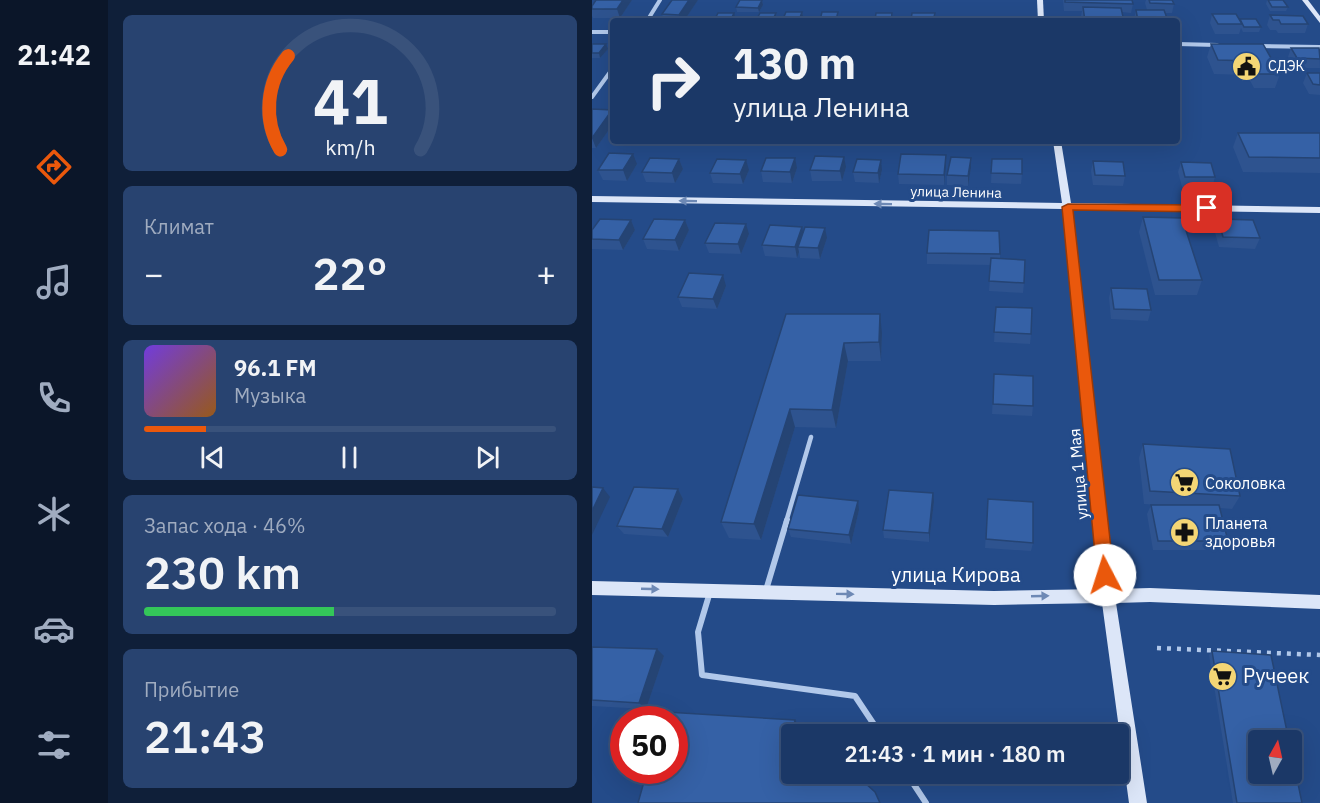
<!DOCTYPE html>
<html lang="ru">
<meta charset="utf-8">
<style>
:root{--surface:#1b3867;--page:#284370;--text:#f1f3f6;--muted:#a0acc0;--line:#39527b;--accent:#ea580c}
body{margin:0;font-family:"IBM Plex Sans",sans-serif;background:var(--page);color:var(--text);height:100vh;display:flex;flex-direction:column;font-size:22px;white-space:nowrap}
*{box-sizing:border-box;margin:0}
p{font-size:20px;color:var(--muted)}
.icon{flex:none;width:33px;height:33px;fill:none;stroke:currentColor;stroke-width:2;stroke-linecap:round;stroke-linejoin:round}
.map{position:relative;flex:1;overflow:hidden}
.side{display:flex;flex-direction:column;gap:15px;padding:15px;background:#0f1f39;width:484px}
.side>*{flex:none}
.hud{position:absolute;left:18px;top:18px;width:570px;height:126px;border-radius:6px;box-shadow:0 6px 24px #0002,0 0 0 2px var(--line);background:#1b3867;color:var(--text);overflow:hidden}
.needle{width:39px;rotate:8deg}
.buttons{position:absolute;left:656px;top:730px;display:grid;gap:12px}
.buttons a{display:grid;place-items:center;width:54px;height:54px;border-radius:6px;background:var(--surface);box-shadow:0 6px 24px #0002,0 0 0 2px var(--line);font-size:30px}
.speed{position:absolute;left:18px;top:706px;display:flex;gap:12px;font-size:30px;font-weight:700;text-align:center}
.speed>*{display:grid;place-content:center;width:78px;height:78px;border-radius:50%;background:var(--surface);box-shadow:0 6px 24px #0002,0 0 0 2px var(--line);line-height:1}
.speed .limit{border:9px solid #d22;background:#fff;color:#111}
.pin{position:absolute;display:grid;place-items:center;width:51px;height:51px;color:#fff;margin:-26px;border-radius:12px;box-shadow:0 3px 9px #0006}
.me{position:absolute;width:66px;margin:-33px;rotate:355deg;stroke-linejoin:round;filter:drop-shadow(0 0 4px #0008)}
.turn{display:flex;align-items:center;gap:21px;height:126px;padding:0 24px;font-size:27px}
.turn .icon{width:78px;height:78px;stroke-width:2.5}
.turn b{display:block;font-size:42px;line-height:51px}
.big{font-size:45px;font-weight:600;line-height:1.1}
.side .card{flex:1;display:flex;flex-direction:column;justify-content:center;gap:9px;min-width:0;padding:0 21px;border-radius:9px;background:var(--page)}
.side .dial{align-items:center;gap:0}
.dial svg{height:156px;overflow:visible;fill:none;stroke:var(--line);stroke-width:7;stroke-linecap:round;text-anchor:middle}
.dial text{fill:var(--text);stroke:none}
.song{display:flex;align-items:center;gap:18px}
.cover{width:72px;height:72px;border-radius:9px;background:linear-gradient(135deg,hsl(260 70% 55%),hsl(30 70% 35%))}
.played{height:6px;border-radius:3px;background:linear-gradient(90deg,var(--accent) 15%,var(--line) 15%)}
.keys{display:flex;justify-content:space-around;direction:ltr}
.heat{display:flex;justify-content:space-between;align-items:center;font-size:33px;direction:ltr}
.charge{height:9px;border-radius:4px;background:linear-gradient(90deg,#34c759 46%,var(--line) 0)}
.trip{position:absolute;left:189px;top:724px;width:348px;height:60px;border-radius:6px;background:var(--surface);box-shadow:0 6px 24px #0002,0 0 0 2px var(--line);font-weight:600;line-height:60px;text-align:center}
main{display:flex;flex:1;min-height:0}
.dock{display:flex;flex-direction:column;width:108px;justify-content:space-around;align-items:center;background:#0b1629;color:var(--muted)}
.dock .icon{width:42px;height:42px}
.dock .on{color:var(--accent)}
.dock b{font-size:27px;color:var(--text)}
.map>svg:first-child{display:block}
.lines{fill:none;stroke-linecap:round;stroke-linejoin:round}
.path{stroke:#b1c8ea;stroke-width:4.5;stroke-dasharray:4 6;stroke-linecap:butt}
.lane-far1{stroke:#b1c8ea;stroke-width:4.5}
.lane{stroke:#b1c8ea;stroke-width:6}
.street{stroke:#b1c8ea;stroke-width:4}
.secondary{fill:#dce6f8;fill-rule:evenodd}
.wall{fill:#2e538f}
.shaded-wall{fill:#254474}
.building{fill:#3561a6;stroke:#254474;stroke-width:1.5}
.oneway{fill:#6e89b5}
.route{fill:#ea580c;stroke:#983908;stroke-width:1.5}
.labels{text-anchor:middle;stroke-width:6;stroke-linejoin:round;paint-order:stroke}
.far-poi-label{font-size:14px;fill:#fff;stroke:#244b89;text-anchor:start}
.far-street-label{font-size:14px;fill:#fff;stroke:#244b89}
.street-label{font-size:16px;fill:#fff;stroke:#244b89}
.poi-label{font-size:16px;fill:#fff;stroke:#244b89;text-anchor:start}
.near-street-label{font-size:20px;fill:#fff;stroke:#244b89}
.near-poi-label{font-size:20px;fill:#fff;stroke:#244b89;text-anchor:start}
</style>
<main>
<nav class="dock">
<b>21:42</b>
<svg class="icon on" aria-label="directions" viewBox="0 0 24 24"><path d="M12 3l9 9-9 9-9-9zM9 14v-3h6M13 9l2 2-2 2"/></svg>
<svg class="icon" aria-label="music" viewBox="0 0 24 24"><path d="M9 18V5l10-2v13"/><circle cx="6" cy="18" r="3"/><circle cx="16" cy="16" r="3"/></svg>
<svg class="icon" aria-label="phone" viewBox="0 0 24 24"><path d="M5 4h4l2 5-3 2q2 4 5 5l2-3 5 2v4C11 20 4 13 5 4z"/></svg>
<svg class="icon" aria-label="climate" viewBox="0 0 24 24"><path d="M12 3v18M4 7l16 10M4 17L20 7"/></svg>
<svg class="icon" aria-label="car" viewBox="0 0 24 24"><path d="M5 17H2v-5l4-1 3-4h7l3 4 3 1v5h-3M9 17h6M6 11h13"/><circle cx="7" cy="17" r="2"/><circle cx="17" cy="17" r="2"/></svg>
<svg class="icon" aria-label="filters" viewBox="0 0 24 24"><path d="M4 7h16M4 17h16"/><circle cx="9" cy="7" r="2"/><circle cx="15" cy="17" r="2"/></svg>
</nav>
<section class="side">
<div class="card dial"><svg viewBox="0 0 100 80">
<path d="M14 69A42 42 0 1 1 86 69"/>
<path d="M14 69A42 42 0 0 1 18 21" stroke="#ea580c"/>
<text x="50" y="56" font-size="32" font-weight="700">41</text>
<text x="50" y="72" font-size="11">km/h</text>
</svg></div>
<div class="card"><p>Климат</p>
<div class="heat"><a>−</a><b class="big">22°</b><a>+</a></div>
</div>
<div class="card">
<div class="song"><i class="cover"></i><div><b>96.1 FM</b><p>Музыка</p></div></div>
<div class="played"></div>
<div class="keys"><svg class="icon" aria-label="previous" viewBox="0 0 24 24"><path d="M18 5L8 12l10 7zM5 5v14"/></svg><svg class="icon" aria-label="pause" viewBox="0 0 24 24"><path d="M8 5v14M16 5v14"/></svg><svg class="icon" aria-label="next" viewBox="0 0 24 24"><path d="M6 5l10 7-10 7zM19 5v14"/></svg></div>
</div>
<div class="card"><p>Запас хода · 46%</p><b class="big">230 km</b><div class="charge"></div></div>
<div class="card"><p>Прибытие</p><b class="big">21:43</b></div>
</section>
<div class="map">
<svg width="728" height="803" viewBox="0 0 728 803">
<rect width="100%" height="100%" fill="#244b89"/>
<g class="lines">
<path class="path" d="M565,648L728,655"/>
<path class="lane-far1" d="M194,522L219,437"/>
<g class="lane">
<path d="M174,590L195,520"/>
<path d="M118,592L106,632L110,675L263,696L289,735"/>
<path d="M315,774L334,803"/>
</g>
<g class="street">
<path d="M55,21L68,0"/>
<path d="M0,32H21"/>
<path d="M585,44L625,45"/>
<path d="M665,46L728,47"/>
<path d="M0,97L21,68"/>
</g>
<g class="secondary">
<path d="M445,0H451L452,21H446Z"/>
<path d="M710,0H716L728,16V23Z"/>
<path d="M461,141H469L479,203L728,207V213L480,209L523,589L558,588L728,595V609L558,602L524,603L555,803H537L510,603L402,605L0,595V581L402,591L508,589L471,209L0,202V196L470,203Z"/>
</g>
</g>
<g class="wall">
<path d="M40,0L28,18H1L0,16V6Z"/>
<path d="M80,0H106L92,21H72L70,14Z"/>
<path d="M170,0L171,5L167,12H145L144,7Z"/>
<path d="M471,0H540L541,4L539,13L530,12L532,21H490L489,16L490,11H472Z"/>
<path d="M554,0H580L582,4L580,13H573L576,21H542V19L544,10H555L553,3Z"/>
<path d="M664,0H691L696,7L694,11H678L674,4L675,0Z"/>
<path d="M210,12L211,16L209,21H191V19Z"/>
<path d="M620,14L647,20L669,27L667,32H651L649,28L647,34H623L618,23Z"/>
<path d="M678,15L716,24L713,33H686L684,30H678L675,25Z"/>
<path d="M0,44L16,49L8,58H0Z"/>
<path d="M619,44H671L688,74L683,88H662L655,75L622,74L615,57Z"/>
<path d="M699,48H727L728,68H701L696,57Z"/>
<path d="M715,73H728V95L717,94L711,83Z"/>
<path d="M21,95V106H19L17,101Z"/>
<path d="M0,109L20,110L21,112V124L4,148H0Z"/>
<path d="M646,133H728V173L651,172L641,147Z"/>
<path d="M379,158V168L376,186L355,185V175Z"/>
<path d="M87,159L91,169L83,183L54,182L50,172Z"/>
<path d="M400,159L430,174L429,184L399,183Z"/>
<path d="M501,161L533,176L531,186L501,185L499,171Z"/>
<path d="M589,162L623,177L620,188L590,187L586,172Z"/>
<path d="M45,164L35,181L11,180L6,170Z"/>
<path d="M354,166L352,185L307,184L306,174Z"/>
<path d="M254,167L250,181H220L218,170Z"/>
<path d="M205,168L200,183L171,182L169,171Z"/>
<path d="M157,170L151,184L121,183L118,173Z"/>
<path d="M290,170L287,183L263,182L261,172Z"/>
<path d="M551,217L610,280L605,295H563L547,232Z"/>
<path d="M626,219L668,238L663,249L627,247L622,229Z"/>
<path d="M39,220L43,230L31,250L0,249V230Z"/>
<path d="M93,220L97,230L87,251L55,249L51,239Z"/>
<path d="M211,233L235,238L228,259L208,258L207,252L205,258L173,256L170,245Z"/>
<path d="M157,234L149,254L117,253L113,243Z"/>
<path d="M335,253L408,254V259L432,283L431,293L397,291L399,265L335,264Z"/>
<path d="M134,286L125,309L90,307L86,297Z"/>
<path d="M519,288L559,310L556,321L519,319L517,298Z"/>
<path d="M404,307L439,334L438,344L402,342Z"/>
<path d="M194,314L290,333L289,361H256L244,428L203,427L169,540L137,538L129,522Z"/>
<path d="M402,374L441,406L440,416L400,414Z"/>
<path d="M551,444L648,496L640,509L628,508L636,541L631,550H561L555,514L559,505H570L552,504L547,458Z"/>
<path d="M86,489L91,499L76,537L32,534L25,526Z"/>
<path d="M396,499L441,543L439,551L393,548Z"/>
<path d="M342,502L337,542L292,538L291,530Z"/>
<path d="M267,510L259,544L199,537L196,529Z"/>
<path d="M0,647L72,656L54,709L0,706Z"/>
<path d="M620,651L710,803H641L617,655Z"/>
</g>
<g class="shaded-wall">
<path d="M31,0H40L28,18L25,9Z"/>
<path d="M97,0H106L92,21H89L87,15Z"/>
<path d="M170,0L171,5L167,12L166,8Z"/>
<path d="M210,12L211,16L209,21H207Z"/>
<path d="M142,13L143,17L141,21H138Z"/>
<path d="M184,13V18L183,21H180Z"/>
<path d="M14,44L16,49L8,58L7,53Z"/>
<path d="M20,110L21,112V124L4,148L0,138Z"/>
<path d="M41,154L45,164L35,181L31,170Z"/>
<path d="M354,155V166L352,185V175Z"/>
<path d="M252,157L254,167L250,181L248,171Z"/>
<path d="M203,158L205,168L200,183L198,172Z"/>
<path d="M379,158V168L376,186V176Z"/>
<path d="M87,159L91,169L83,183L80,173Z"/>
<path d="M154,160L157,170L151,184L148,174Z"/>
<path d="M289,160L290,170L287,183L286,173Z"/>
<path d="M39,220L43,230L31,250L27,240Z"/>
<path d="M93,220L97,230L87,251L83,240Z"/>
<path d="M154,224L157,234L149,254L146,244Z"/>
<path d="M210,227L212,237L206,247L207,252L205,258L203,247Z"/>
<path d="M233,228L235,238L228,259L226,248Z"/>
<path d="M131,275L134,286L125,309L121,299Z"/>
<path d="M288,314L290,333L289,361L287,342Z"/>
<path d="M252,343L256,361L244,428L240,410Z"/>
<path d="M198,409L203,427L169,540L162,524Z"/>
<path d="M11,488L18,497L0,535V511Z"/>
<path d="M86,489L91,499L76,537L70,529Z"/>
<path d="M341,493L342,502L337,542V533Z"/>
<path d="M266,501L267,510L259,544L257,535Z"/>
<path d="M65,649L72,656L54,709L47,703Z"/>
<path d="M203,720L210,730L209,735H200Z"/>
<path d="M200,739V760L196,756Z"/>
</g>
<g class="building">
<path d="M4,0H31L25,9H0V6Z"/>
<path d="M80,0H97L87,15L70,14Z"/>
<path d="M148,0H170L166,8L144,7Z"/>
<path d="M473,0H540L541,4L473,2Z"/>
<path d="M557,0H580L582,4L558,3Z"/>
<path d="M676,0H691L696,7H680Z"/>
<path d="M491,7L529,8L532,21H493Z"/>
<path d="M544,10H572L576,21H546Z"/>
<path d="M194,12H210L207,20L191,19Z"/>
<path d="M230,12H246L244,20H228Z"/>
<path d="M126,13H142L138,21H122Z"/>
<path d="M168,13H184L180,21H164Z"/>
<path d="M284,13H300L299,21H283Z"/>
<path d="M320,13H343L341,21H319Z"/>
<path d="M620,14H644L650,24H626Z"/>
<path d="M678,15L711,16L716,24H689L687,20H681Z"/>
<path d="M648,19H664L669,27H652Z"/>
<path d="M0,44H14L7,53H0Z"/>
<path d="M619,44H671L688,74H667L660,61L626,60Z"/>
<path d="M699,48H727L728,59L705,58Z"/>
<path d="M715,73H728V85L721,84Z"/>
<path d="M0,109L20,110L0,138Z"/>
<path d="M646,133H728V158L657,157Z"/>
<path d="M17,153L41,154L31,170H6Z"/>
<path d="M309,154L354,155L352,175L306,174Z"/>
<path d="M223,156L252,157L248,171L218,170Z"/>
<path d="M359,157L379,158L376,176L355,175Z"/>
<path d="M58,158L87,159L80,173L50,172Z"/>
<path d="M174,158H203L198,172L169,171Z"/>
<path d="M125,159L154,160L148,174L118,173Z"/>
<path d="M265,159L289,160L286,173L261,172Z"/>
<path d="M400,159H430V174L399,173Z"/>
<path d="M501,161L531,162L533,176L503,175Z"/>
<path d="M589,162L619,163L623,177H593Z"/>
<path d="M551,217L590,218L610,280H567Z"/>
<path d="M8,219L39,220L27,240L0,239V230Z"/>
<path d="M62,219L93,220L83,240L51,239Z"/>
<path d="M626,219L661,220L668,238L631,237Z"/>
<path d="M123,223L154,224L146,244L113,243Z"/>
<path d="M178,225L210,227L203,247L170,245Z"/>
<path d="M213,227L233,228L226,248L206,247Z"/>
<path d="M337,230L407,231L408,254L335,253Z"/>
<path d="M399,258L433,260L432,283L397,281Z"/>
<path d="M97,273L131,275L121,299L86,297Z"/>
<path d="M519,288L555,289L559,310L522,309Z"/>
<path d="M404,307L440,308L439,334L402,332Z"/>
<path d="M194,314H288L287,342L252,343L240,410L198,409L162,524L129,522Z"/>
<path d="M402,374L441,376V406L401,404Z"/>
<path d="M551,444L638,449L648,496L558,491Z"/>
<path d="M0,487L11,488L0,511Z"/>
<path d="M42,487L86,489L70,529L25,526Z"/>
<path d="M297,490L341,493L337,533L291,530Z"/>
<path d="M206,495L266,501L257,535L196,529Z"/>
<path d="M396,499L441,502V543L394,539Z"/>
<path d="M559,505H627L636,541H566Z"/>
<path d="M0,647L65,649L47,703L0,700Z"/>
<path d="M620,651L679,655L697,741H666V774H699V750L710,803H645Z"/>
<path d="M74,712L203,720L196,756L200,757V774H263L283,792L288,803H46L55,771H82V720H71Z"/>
</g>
<defs><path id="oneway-solid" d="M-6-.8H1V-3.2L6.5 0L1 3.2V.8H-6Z" transform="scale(1.5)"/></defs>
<g class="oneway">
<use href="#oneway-solid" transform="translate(96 201) rotate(-179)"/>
<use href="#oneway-solid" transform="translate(291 204) rotate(-179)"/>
<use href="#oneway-solid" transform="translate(58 589) rotate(2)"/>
<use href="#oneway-solid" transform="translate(253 594) rotate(1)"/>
<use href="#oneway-solid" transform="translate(448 596) rotate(-2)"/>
</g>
<path class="route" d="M476,204L615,205L620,208L615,212L481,210L522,575L519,580L513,582L508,580L505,575L470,207Z"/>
<defs>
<symbol id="civic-disc" viewBox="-11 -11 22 22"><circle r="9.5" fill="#f4d675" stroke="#244b89"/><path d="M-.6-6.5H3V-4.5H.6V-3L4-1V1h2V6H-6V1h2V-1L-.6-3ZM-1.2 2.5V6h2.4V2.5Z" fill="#111"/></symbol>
<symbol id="supermarket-disc" viewBox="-11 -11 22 22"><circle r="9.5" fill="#f4d675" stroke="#244b89"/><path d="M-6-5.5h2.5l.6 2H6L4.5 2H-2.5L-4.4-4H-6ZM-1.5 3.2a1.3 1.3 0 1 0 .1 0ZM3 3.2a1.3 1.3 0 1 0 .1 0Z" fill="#111"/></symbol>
<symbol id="pharmacy-disc" viewBox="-11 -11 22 22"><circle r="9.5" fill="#f4d675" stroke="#244b89"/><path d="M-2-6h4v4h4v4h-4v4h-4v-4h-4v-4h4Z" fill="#111"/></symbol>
</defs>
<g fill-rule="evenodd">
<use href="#civic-disc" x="638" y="50" width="33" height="33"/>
<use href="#supermarket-disc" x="576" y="466" width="33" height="33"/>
<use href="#pharmacy-disc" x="576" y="516" width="33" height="33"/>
<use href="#supermarket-disc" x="614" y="660" width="33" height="33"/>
</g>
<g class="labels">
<g class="far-poi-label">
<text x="676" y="71">СДЭК</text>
</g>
<g class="far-street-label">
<text transform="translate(364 192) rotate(1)" y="5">улица Ленина</text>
</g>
<g class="street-label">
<text transform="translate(486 474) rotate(-95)" y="6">улица 1 Мая</text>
</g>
<g class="poi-label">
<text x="613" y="489">Соколовка</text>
<text x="613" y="529">Планета<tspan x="613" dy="18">здоровья</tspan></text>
</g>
<g class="near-street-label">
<text x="364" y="582">улица Кирова</text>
</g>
<g class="near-poi-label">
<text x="651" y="683">Ручеек</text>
</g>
</g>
</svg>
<div class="buttons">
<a><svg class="needle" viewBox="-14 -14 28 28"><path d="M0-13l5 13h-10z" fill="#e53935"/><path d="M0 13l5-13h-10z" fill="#a0acc0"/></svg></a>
</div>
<div class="speed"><div class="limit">50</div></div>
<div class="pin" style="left:615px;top:208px;background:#d93025"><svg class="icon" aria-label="arrive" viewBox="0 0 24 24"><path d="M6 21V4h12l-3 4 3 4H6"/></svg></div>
<svg class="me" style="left:513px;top:575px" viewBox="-20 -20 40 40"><circle r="19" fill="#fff"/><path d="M0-13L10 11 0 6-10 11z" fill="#ea580c"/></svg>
<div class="trip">21:43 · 1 мин · 180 m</div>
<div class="hud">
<div class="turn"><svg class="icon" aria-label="right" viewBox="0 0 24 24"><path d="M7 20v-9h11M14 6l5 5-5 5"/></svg><div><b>130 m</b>улица Ленина</div></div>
</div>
</div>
</main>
